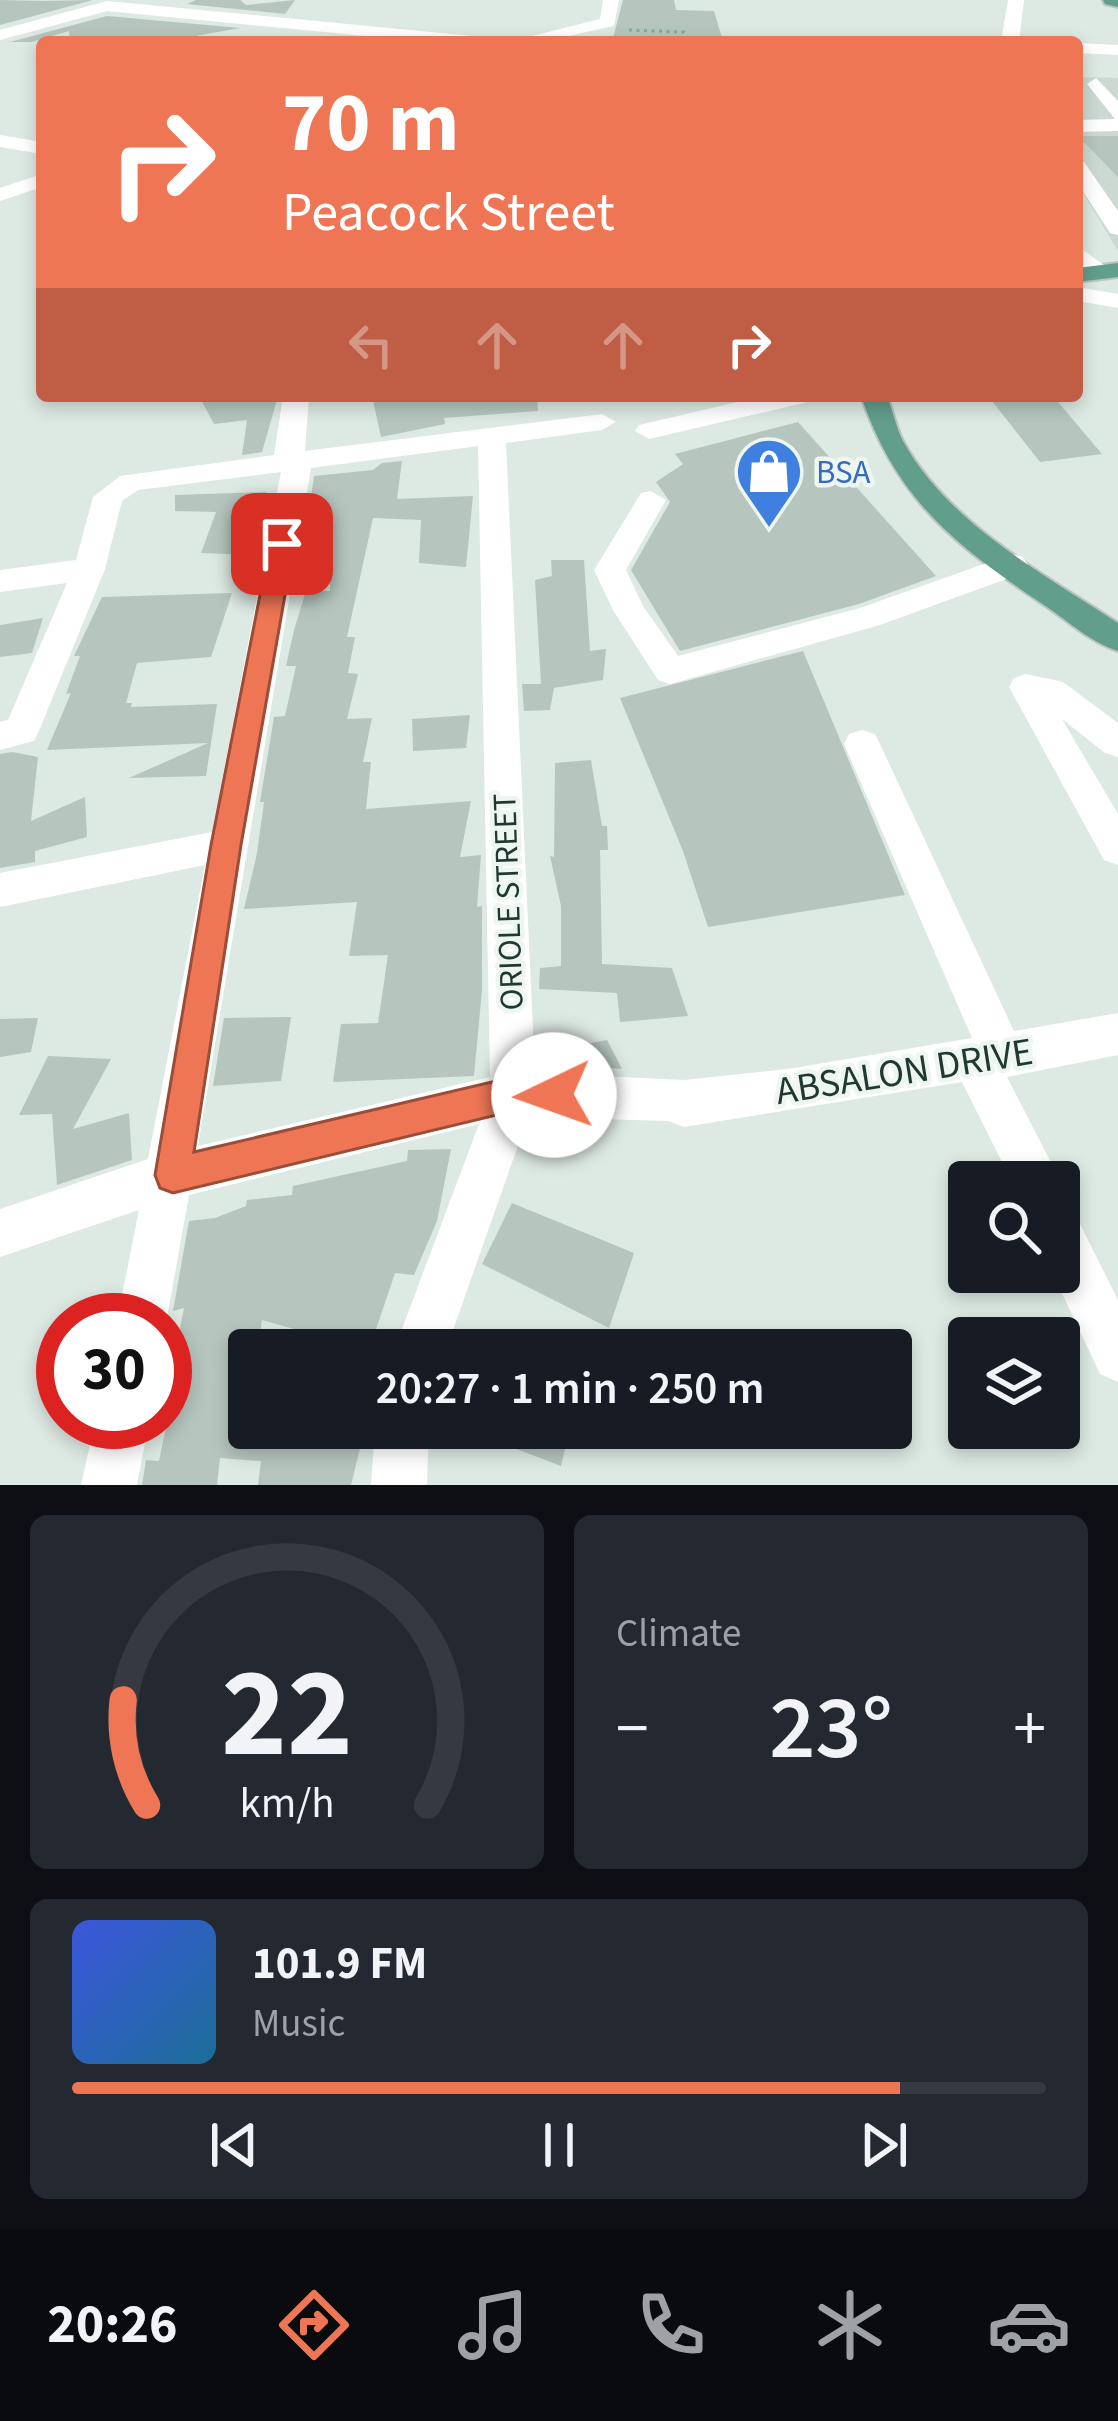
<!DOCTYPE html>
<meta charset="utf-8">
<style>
:root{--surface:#171b24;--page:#242831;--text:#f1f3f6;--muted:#9ea1a6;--line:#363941;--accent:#ef7655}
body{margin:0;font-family:"Source Sans 3",sans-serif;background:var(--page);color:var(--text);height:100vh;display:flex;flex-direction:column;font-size:45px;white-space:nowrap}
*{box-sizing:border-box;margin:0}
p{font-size:39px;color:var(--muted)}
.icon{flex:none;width:66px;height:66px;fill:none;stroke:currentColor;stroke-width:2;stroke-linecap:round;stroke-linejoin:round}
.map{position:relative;height:1485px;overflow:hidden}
.sheet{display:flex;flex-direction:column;gap:30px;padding:30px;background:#0d0f14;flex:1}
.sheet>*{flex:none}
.hud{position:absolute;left:36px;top:36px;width:1047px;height:366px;border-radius:12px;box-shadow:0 6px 18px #0003;background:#ef7655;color:#fff;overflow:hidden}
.controls{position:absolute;left:948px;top:1161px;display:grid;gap:24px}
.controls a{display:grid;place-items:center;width:132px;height:132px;border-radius:12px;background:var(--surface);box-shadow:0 6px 18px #0003;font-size:60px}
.speed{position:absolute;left:36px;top:1293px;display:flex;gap:24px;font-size:60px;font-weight:700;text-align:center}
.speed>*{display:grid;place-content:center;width:156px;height:156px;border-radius:50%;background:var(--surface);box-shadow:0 6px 18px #0003;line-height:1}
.speed .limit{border:18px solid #d22;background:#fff;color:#111}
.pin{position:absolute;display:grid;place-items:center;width:102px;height:102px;color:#fff;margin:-51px;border-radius:24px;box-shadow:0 6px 18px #0006}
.me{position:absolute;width:132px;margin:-66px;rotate:267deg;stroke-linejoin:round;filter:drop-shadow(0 0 9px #0008)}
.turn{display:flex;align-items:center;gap:42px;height:252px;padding:0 48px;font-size:54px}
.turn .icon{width:156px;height:156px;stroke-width:2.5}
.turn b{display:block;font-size:84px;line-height:102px}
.lanes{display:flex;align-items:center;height:114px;padding:0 48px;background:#0003;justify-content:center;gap:60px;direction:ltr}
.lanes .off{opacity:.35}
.big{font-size:90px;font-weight:600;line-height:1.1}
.sheet .widget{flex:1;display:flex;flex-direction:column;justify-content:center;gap:18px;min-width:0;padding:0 42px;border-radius:18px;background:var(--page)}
.sheet .dial{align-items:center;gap:0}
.dial svg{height:312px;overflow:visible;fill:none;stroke:var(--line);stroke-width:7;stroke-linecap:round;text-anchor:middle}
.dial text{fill:var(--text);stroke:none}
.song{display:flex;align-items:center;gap:36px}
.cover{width:144px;height:144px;border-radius:18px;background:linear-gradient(135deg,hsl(230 70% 55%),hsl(200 70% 35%))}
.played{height:12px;border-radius:6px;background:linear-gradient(90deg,var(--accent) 85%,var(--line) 85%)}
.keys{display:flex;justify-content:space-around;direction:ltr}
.heat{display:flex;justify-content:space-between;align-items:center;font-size:66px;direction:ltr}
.sheet .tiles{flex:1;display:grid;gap:30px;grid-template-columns:1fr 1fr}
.widget:last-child{grid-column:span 2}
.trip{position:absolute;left:228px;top:1329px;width:684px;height:120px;border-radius:12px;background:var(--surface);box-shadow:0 6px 18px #0003;font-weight:600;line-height:120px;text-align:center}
.dock{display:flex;height:192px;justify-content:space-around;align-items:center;background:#090b0e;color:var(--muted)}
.dock .icon{width:84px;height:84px}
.dock .on{color:var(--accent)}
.dock b{font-size:54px;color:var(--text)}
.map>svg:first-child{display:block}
.built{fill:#ccd9d2}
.building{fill:#b6c6bf}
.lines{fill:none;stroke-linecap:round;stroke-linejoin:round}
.major-casing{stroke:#bcc3c1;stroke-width:4}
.path{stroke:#7eac9c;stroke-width:3;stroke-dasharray:3 4.5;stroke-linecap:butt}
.minor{fill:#fff;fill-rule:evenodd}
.major{fill:#629e8c;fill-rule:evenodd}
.route{fill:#ef7655;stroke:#9b4d37;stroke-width:3}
.labels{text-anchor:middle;stroke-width:9;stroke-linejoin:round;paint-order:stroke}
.shop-label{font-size:33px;fill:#366cbe;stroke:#edf6f1;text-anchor:start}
.street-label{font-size:33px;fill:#1f3830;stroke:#edf6f1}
.near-street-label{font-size:39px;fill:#1f3830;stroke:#edf6f1}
</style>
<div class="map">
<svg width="1118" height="1485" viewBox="0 0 1118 1485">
<rect width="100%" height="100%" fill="#dde9e3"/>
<path class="built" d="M1077,77L1118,78V251L1077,183Z"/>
<g class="building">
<path d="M0,0L43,1L93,0L0,25Z"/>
<path d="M196,0H240L246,5L295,0L285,14L187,4Z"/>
<path d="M623,0H674L676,10L714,11L722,38L612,42Z"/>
<path d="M107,16L240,28L162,42H70L69,31L31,42H10Z"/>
<path d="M1077,136H1118V177L1085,143H1077Z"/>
<path d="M199,396H278L262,452L242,455L247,420L214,424Z"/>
<path d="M372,396H537L538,411L444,418L445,424L381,437Z"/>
<path d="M988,396H1053L1102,454L1040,462Z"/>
<path d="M798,422L936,576L859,604L680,651L631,570L670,502L656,482L683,464L675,454Z"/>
<path d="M402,461L397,499L473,496L466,567L419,563L421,520L373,518L347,637H355L348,673L358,674L347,719L372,718L363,762H371L366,809L471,801L460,857L481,855L477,907L482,906V990L474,1076L333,1082L341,1024L378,1023L388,955L349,956L357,902L244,909L257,853L264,802H260L274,717L285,716L296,666H286L294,630L306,591H330V557L309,556L314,519L308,518L314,476L373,470L382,463Z"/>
<path d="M267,492L262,531L252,555L201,553L216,512L175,511V495Z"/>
<path d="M551,560H584L590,651L606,649L603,680L554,688L550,710L524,711L522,684H541L535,580L552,576Z"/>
<path d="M232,593L211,657L137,663L126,703H132L131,707L217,704L206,776L129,778L208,743L47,750L71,693L66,694L80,656H74L102,597Z"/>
<path d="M43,618L32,653L0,657V625Z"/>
<path d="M803,651L905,895L708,927L683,851L620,698Z"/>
<path d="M470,715L466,748L413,751L412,719Z"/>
<path d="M12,752L38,757L31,821L85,797L87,837L35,851V862L0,868V754Z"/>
<path d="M591,760L602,826H607L608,850H600L602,964L672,968L688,1016L620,1022L617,993L539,989L540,968L561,966V906L550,856L554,857L555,763Z"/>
<path d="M291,1017L281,1081L213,1086L224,1018Z"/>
<path d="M38,1018L31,1052L0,1057V1019Z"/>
<path d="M607,1040L622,1069L571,1065L569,1047Z"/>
<path d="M48,1056L111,1059L73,1129L129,1113L132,1160L57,1185L52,1114L19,1115Z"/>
<path d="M451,1149L437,1221L414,1275L395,1273L369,1350L262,1320L258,1350H249V1428H365L351,1485H258L261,1461L220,1458L217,1485H142L146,1460L159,1461L175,1384H169L184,1308L173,1311L189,1221L215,1218L246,1206L247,1200L292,1195L293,1186L407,1161L408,1150Z"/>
<path d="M512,1203L634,1253L609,1328L482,1264Z"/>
<path d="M461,1428H570L561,1466Z"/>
</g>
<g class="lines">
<defs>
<g id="major">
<path d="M1103,0H1118V7L1105,4Z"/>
<path d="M1118,263V277L1077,282V268Z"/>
<path d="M861,396H887C893,411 896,427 903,441C949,524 1041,572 1118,623V651C1092,643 1069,622 1047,607C957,547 897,501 861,396Z"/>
</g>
</defs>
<use href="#major" class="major-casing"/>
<path class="path" d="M629,30L684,32L685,42"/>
<g class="minor">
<path d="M603,0H619L614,26L541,42H508L600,19Z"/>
<path d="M1008,0H1024L1019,42H1001Z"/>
<path d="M107,1L483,37L492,42H428L107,11L0,40V30Z"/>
<path d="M1077,43L1118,45V55L1077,53Z"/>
<path d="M1096,78L1118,101V131L1077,132V120L1115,119L1087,84Z"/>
<path d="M0,135L42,142V154L0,147Z"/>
<path d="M1077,160L1084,162L1118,211V235L1110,233L1077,182Z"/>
<path d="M42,174V187L0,201V188Z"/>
<path d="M1077,246L1107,267V277H1091L1077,265Z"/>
<path d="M1077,287L1118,294V308L1077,301Z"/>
<path d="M283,396H309L305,451L602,414L616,422L602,430L506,443L535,1073L684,1080L788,1069L972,1038L844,744L849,734L862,730L875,734L880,744L1014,1031L1118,1013V1055L1007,1077L1061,1182L1059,1186V1182H1012L962,1082L684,1127L668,1121L528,1117L446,1350H394L479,1124L189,1195L165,1329V1320H117L139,1210L0,1257V1209L148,1159L205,865L0,907V873L212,832L281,472L138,490L122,501L105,569L39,731L34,741L0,750V722L8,720L67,583L0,592V570L76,560L93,497L120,476L274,455ZM478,446L490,1077L198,1146L311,468Z"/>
<path d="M763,396H811L808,402L649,439L635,431L639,425Z"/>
<path d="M651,491L666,500L626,570L643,606L678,656L860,608L1012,554L1023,557L1028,565L1023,573L880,625L670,684L658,680L613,610L594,570L641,493Z"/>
<path d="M1026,674L1063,682L1118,723V757L1105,753L1062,719L1118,814V865L1104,860L1009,687L1014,678Z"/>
<path d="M1059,1209L1076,1216L1118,1300V1382L1100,1374L1052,1272H1059Z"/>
<path d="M95,1422H149L137,1485H81Z"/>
<path d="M375,1428H429L427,1485H371Z"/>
</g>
<use href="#major" class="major"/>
</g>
<path class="route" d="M282,536L294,544L241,845L194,1152L513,1077L566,1083L571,1095L566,1107L554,1112L513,1111L173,1193L160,1188L155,1175L211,845L270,544Z"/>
<defs>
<symbol id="shop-pin" viewBox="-11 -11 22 30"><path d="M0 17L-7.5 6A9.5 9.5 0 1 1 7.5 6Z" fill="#3f7fe0" stroke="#edf6f1"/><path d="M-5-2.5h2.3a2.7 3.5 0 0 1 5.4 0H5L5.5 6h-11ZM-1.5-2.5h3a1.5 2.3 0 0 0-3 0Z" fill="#fff"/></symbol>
</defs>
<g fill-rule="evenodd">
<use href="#shop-pin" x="731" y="433" width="76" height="104"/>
</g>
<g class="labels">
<g class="shop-label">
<text x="816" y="483">BSA</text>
</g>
<g class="street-label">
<text transform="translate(507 902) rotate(-92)" y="12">ORIOLE STREET</text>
</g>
<g class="near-street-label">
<text transform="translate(904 1070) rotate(-9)" y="14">ABSALON DRIVE</text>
</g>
</g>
</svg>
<div class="controls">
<a><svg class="icon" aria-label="search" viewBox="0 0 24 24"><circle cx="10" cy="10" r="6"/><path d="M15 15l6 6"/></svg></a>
<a><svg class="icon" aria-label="layers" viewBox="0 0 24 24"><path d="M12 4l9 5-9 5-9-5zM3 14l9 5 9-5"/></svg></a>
</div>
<div class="speed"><div class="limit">30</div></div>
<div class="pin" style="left:282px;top:544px;background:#d93025"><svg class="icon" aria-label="arrive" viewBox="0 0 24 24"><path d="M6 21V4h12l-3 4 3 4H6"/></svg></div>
<svg class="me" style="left:554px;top:1095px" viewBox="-20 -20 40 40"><circle r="19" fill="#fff"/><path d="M0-13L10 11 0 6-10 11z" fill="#ef7655"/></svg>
<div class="trip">20:27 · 1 min · 250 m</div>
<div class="hud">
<div class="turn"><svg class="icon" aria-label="right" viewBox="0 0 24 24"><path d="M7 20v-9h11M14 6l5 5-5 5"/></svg><div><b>70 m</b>Peacock Street</div></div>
<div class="lanes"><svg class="icon off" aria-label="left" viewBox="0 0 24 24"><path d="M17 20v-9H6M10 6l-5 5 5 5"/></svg><svg class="icon off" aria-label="ahead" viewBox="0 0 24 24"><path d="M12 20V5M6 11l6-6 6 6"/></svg><svg class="icon off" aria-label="ahead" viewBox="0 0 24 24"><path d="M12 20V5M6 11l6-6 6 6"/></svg><svg class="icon" aria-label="right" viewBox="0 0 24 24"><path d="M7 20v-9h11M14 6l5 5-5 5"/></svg></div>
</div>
</div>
<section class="sheet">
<div class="tiles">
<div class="widget dial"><svg viewBox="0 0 100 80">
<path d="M14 69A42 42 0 1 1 86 69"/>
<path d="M14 69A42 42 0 0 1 8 42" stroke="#ef7655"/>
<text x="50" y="56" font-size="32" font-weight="700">22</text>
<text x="50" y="72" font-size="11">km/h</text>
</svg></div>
<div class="widget"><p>Climate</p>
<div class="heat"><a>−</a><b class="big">23°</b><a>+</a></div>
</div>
<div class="widget">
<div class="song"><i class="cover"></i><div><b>101.9 FM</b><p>Music</p></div></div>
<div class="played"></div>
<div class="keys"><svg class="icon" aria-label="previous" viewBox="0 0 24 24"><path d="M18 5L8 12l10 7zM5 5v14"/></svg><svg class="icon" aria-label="pause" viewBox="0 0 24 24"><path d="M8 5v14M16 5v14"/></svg><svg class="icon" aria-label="next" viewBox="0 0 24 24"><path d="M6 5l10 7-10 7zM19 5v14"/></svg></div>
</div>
</div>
</section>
<nav class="dock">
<b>20:26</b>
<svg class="icon on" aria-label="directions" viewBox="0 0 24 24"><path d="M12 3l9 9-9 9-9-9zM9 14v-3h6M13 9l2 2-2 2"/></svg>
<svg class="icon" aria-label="music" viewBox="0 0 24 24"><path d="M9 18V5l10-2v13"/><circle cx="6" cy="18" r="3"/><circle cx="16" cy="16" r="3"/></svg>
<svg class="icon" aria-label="phone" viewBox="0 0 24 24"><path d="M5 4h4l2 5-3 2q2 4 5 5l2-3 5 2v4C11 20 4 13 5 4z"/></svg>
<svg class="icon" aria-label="climate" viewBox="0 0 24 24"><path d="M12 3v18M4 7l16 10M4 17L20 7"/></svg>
<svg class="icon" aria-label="car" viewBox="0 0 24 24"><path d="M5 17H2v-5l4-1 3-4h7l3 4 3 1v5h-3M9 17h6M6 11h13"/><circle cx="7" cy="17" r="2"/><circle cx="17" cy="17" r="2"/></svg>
</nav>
